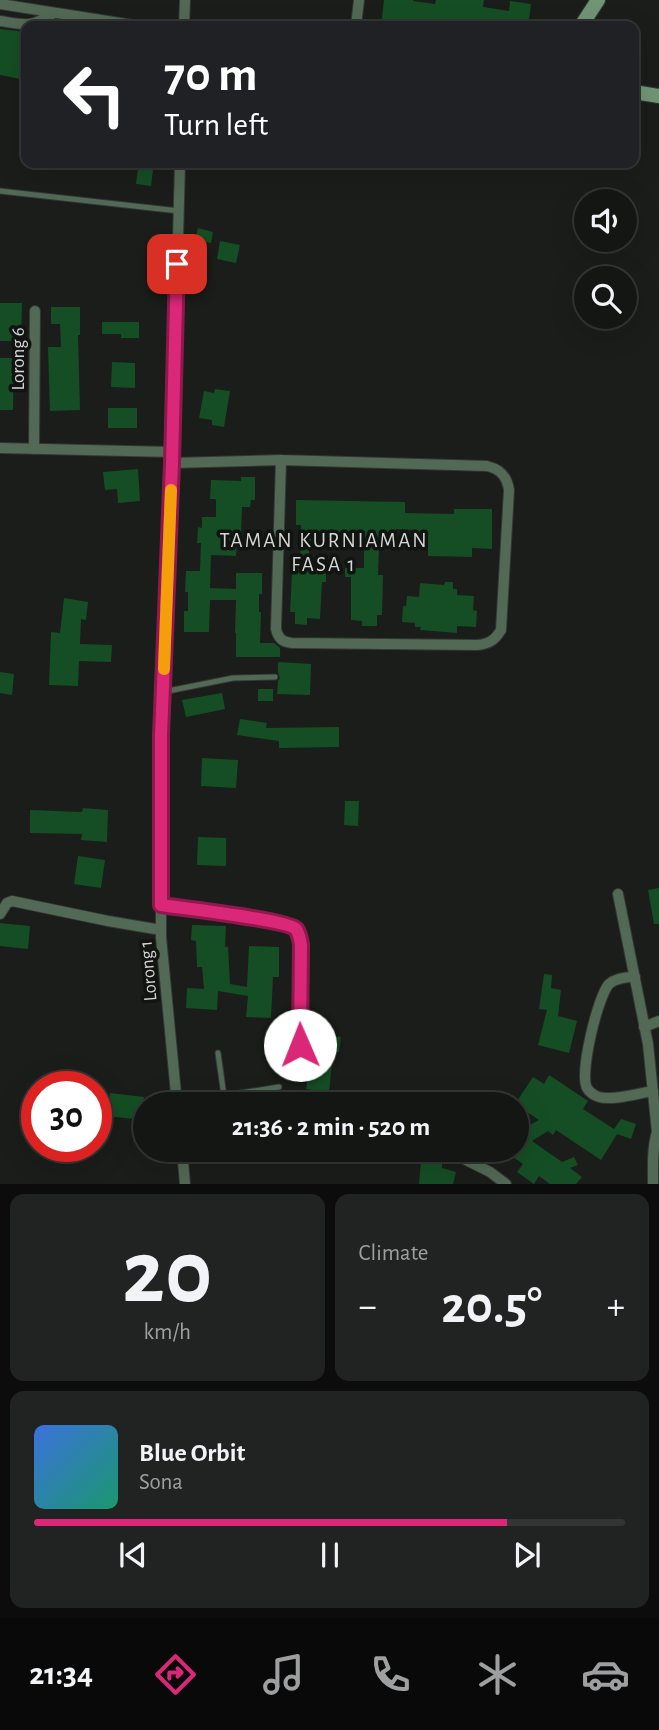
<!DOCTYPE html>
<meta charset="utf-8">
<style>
:root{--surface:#141614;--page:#212322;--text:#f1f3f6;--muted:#9d9fa0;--line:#333534;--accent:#db2777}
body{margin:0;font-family:"Alegreya Sans",sans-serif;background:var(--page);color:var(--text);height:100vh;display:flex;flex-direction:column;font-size:26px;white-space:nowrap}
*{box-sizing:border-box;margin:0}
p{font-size:23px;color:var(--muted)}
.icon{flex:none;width:38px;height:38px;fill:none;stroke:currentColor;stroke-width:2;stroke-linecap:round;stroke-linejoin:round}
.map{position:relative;height:1184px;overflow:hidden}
.drawer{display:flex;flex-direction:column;gap:10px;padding:10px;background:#0b0c0b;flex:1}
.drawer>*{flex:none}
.guide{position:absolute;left:21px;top:21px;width:618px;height:147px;border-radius:14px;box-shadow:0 7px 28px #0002,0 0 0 2px var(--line);background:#202124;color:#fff;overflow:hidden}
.tools{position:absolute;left:574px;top:189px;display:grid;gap:14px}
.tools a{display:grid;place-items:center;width:63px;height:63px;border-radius:50%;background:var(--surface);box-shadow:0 7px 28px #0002,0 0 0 2px var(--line);font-size:35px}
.speed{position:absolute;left:21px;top:1071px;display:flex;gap:14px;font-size:35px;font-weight:700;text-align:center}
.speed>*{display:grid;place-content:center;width:91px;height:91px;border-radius:50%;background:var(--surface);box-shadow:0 7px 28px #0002,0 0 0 2px var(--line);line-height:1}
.speed .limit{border:10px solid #d22;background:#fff;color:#111}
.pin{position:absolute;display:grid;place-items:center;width:60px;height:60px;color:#fff;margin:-30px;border-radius:14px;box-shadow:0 4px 10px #0006}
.me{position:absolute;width:77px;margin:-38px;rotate:359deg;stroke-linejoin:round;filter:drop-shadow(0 0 5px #0008)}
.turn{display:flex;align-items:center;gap:24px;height:147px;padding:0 28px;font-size:32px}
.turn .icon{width:91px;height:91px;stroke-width:2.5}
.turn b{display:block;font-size:49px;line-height:60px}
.big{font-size:52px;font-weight:600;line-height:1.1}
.drawer .tile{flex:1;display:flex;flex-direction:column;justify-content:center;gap:10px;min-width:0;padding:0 24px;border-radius:14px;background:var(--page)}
.drawer .dial{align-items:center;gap:0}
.dial b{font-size:91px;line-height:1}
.song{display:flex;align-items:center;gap:21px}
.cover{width:84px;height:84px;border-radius:10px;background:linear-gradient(135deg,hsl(220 70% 55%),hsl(160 70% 35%))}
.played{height:7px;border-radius:4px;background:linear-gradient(90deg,var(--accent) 80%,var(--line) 80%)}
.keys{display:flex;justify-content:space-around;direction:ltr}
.heat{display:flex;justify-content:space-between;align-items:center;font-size:38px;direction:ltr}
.drawer .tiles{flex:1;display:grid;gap:10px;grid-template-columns:1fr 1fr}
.tile:last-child{grid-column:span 2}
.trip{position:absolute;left:133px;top:1092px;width:396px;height:70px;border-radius:35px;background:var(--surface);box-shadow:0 7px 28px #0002,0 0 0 2px var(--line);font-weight:600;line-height:70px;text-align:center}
.tab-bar{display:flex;height:112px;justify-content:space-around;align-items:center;background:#080908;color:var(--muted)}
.tab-bar .icon{width:49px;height:49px}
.tab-bar .current{color:var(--accent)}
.tab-bar b{font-size:32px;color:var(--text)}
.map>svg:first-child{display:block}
.building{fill:#154e24}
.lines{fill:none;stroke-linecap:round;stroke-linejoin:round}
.lane-casing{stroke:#343734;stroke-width:7}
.street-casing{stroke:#343734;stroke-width:12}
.secondary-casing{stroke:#343734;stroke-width:16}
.lane{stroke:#526955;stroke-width:5}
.street{stroke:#526955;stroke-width:10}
.secondary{stroke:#709575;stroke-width:14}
.route-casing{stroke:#8e194d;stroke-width:18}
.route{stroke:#db2777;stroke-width:12}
.slow{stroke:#f59e0b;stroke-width:12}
.labels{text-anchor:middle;stroke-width:7;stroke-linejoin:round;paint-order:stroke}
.street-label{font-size:19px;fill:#d4d7d5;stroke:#111411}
.neighbourhood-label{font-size:21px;letter-spacing:2px;fill:#d4d7d5;stroke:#111411}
</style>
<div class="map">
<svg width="659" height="1184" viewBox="0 0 659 1184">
<rect width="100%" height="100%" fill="#1a1d1a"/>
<g class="building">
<path d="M384,0H413V1L435,4L436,0H484L483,7L509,11L510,1L531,4L528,26H423L397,23V26H381Z"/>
<path d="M0,29L26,32V80L0,75Z"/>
<path d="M138,168L153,170L151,186L136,184Z"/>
<path d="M198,228L213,232L211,243L195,240Z"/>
<path d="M220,241L240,245L236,263L217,259Z"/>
<path d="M0,303H22L21,341H0Z"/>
<path d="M51,307H80V335H78L80,410L50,411L48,347H61L60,324H51Z"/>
<path d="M102,322H139V338H121V334H102Z"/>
<path d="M0,358H14L13,410H0Z"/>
<path d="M112,362L135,363V388L111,387Z"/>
<path d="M215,389L230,391L224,427L212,425V420L199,418L204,391L214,393Z"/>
<rect x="108" y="408" width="29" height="20"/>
<path d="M138,469L140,501L118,503L117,489L105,490L103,472Z"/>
<path d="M241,477H255V500H251L250,507H242L241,536H237L236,556L211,555L210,588L236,589V573H262V594H259V612H261L260,643H274L280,648V657H236V633H235L236,600H210L209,632H184V611H188V592H185L186,571H200L201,543H197L198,527L202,528V517H216V499H210L211,480L241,481Z"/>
<path d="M296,500L405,502V513L454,514V509H492V549L472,548V557L428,556V543H413L414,530L396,529V541L382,540V549L379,548L378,575H383L382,615H377V626H362V621L351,620V577H345V568H364V548H336V540L312,539L311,546H309V568H326V582H322L320,619L307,618V625L295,624V612H290L292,574H297V563H300L301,525H296Z"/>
<path d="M445,582H453V589H457V595L474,596L473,610L477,611L476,627L457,626V633L445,632L420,630L421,627H415V623L402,622L403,606H406L407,596L419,597L420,583L444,585Z"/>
<path d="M64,598L88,602L86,620L81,619L80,644L112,645L111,662L79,661L78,686L49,685L51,632L60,633Z"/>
<path d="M278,662L311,664L310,695L277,694L278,681L280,678L278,673Z"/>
<path d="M0,672L14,674L12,695L0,693Z"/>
<rect x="258" y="689" width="15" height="12"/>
<path d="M222,693L225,709L186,717L182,700Z"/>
<path d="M240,719L267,723L266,728L339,727V747L279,748V741L237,735Z"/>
<path d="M202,758L238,760L236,788L201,786Z"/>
<path d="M345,801H359L358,826L344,825Z"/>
<path d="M83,808L108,810L107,842L81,840L82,834L30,833V810L82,812Z"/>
<path d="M198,837L226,838V866L197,865Z"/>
<path d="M78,856L105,860L101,888L74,884Z"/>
<path d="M659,888V924H654L648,890Z"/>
<path d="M0,923L30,926L28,949L0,946Z"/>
<path d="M192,925L226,926L225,947H228L230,984L247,987L249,946L279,947V977H273L271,1018L246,1017L248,996L218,991L217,1010L186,1008L187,988L204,989L202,967H197L196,941L191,940Z"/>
<path d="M544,974L552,975L551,988L561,990L558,1016L577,1021L569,1053L538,1045L547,1010L539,1009Z"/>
<path d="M308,1033L341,1037L339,1052L333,1051L329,1093L306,1089L309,1070H307L310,1048H309Z"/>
<path d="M549,1075L588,1101L583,1109L614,1129L621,1119L636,1124L631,1139L617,1134L601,1160L556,1130L553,1135L548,1131L532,1141L562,1162L574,1157L578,1165L570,1168L582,1177L576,1184H550L539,1176L534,1184L517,1172L523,1164L509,1154L512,1150H516V1144L527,1129L526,1127L539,1120L515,1104L533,1077L544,1084Z"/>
<path d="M110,1093L144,1097L142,1120L107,1116Z"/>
<path d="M220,1150H237L239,1158L222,1161Z"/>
<path d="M422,1150H443L442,1168L456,1172L453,1184H419Z"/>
</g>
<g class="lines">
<defs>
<g id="lane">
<path d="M0,191L179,211"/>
<path d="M163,692L233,678L275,677"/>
<path d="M218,1053L224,1096"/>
<path d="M177,1103L279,1087"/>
</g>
<g id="street">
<path d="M0,4L139,26"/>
<path d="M0,21C27,25 30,28 54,13"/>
<path d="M184,26L185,0"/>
<path d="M356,26L359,0"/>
<path d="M0,448L171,452"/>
<path d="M34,449L35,311"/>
<path d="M172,463L281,460L487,466C500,469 507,476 509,490L501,630C495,640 489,644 477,645L292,643C282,642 278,638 276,629L281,460"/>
<path d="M618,894L648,1044L657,1132C652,1148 653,1167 653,1184"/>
<path d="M161,905L275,922L295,928L298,932L301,944L300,1006L301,1065"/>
<path d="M0,914L7,903L12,901L108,921L161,930"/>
<path d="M635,977C626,977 616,978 609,984C598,996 579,1073 587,1088C589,1092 595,1096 599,1097C613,1101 639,1093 653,1091"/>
<path d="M644,1027L659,1021"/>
<path d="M177,1104L161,937V735L172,463L180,163"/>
<path d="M182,1150L185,1184"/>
<path d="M454,1154L490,1172L506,1184"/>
</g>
<g id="secondary">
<path d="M581,26L598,0"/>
<path d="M634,92L659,96"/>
</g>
</defs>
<use href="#lane" class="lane-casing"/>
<use href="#street" class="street-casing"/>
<use href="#secondary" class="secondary-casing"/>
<use href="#lane" class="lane"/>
<use href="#street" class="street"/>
<use href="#secondary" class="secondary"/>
</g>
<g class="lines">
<defs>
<path id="route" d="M177,264L172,463L161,735V905C181,908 287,920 296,929C299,933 300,939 301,944L300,1045"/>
</defs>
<use href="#route" class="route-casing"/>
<use href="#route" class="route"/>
<path class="slow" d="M164,669L171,490"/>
</g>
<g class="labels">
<g class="street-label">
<text transform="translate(17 359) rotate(-90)" y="7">Lorong 6</text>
<text transform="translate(147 971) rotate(-95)" y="7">Lorong 1</text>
</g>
<g class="neighbourhood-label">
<text x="324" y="547">TAMAN KURNIAMAN<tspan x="324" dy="24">FASA 1</tspan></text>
</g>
</g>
</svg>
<div class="tools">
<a><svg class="icon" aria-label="sound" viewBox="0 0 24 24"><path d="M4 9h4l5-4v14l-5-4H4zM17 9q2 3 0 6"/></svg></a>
<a><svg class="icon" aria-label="search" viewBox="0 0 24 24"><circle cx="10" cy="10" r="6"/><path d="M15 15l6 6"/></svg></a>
</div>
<div class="speed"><div class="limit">30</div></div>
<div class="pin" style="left:177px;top:264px;background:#d93025"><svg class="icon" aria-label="arrive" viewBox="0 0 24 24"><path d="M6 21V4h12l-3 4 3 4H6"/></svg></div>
<svg class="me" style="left:300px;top:1045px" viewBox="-20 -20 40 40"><circle r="19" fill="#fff"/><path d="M0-13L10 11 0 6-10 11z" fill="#db2777"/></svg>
<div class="trip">21:36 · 2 min · 520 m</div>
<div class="guide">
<div class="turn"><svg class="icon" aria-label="left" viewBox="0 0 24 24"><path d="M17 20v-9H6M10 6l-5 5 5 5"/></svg><div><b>70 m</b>Turn left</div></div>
</div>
</div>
<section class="drawer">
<div class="tiles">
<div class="tile dial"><b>20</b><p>km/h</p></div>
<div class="tile"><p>Climate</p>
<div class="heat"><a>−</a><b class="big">20.5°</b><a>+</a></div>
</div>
<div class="tile">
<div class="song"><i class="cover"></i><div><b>Blue Orbit</b><p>Sona</p></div></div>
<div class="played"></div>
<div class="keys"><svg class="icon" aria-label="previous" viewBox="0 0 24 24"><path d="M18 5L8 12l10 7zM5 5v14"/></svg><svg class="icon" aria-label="pause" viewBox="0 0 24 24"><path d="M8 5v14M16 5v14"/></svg><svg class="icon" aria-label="next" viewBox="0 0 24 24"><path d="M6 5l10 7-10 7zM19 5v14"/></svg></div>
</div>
</div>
</section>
<nav class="tab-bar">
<b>21:34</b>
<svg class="icon current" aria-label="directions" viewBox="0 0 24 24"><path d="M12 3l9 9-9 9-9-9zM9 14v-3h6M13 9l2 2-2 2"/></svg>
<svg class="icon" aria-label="music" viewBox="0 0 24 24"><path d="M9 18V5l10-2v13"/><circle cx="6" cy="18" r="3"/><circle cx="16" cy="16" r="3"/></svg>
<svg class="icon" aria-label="phone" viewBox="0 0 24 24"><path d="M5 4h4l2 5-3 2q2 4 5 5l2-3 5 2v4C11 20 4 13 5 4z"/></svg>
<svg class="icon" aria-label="climate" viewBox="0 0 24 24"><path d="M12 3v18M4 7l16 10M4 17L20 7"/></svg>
<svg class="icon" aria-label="car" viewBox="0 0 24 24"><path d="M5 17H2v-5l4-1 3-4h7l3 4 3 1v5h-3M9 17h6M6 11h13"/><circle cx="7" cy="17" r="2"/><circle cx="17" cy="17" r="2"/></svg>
</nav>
